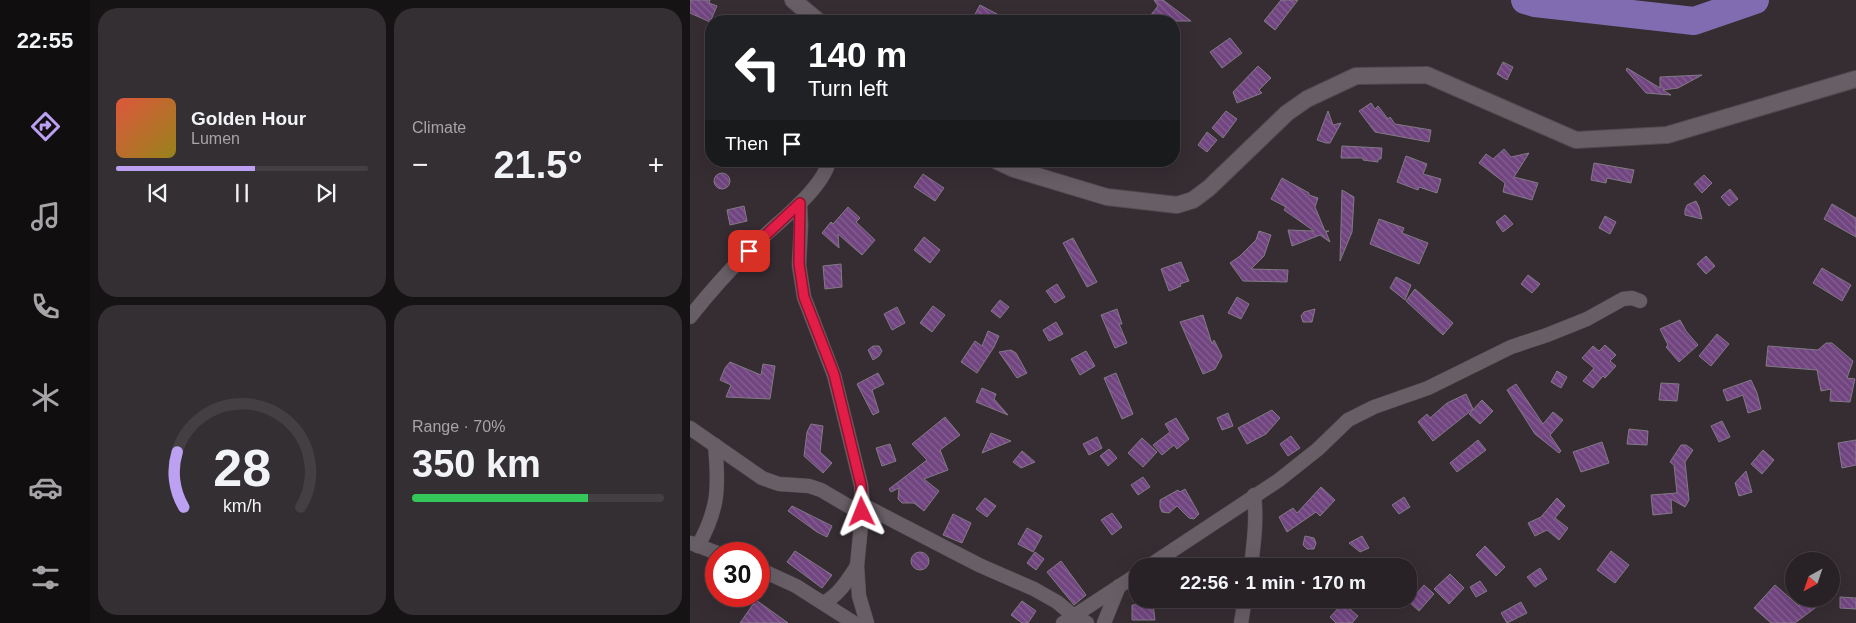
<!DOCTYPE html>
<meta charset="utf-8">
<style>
:root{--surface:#282226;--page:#342f32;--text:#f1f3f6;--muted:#a5a4a7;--line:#443f43;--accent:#bca0f2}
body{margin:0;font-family:Arial,sans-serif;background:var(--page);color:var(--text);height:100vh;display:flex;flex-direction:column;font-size:19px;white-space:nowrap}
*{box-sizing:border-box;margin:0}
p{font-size:16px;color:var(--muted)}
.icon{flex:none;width:28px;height:28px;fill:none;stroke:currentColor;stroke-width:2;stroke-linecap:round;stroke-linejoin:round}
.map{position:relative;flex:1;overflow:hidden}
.panel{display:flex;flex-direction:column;gap:8px;padding:8px;background:#161315;width:600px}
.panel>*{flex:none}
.banner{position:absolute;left:15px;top:15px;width:475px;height:152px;border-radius:20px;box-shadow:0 5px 20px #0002,0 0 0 1px var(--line);background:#202124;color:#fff;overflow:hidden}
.needle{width:32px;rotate:220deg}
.fabs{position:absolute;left:1095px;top:552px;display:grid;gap:10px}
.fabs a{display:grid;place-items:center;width:55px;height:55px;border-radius:50%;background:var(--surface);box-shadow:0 5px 20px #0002,0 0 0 1px var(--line);font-size:25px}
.speed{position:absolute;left:15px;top:542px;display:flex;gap:10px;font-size:25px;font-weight:700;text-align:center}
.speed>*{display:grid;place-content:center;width:65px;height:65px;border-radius:50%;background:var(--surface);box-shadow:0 5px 20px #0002,0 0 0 1px var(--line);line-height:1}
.speed .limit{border:8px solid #d22;background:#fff;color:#111}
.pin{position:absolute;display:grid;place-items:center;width:42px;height:42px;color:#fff;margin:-21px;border-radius:10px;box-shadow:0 2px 8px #0006}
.me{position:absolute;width:55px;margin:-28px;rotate:358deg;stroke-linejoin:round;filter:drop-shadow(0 0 4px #0008)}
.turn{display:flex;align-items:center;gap:18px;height:105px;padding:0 20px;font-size:22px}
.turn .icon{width:65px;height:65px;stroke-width:2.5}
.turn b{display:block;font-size:35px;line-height:42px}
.then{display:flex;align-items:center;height:48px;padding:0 20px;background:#0003;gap:10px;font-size:19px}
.big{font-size:38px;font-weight:600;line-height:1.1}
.panel .widget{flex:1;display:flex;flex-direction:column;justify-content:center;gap:8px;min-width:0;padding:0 18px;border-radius:20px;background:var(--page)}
.panel .dial{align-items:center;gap:0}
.dial svg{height:130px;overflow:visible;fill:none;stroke:var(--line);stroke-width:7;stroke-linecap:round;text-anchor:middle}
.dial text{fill:var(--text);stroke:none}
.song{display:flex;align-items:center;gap:15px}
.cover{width:60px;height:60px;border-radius:8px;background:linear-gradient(135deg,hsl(10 70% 55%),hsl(50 70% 35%))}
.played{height:5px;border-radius:2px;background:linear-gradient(90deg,var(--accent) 55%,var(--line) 55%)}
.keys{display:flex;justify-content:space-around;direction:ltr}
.heat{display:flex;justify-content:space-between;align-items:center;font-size:28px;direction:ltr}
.charge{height:8px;border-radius:4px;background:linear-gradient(90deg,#34c759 70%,var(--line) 0)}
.panel .tiles{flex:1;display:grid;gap:8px;grid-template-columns:repeat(2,1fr)}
.trip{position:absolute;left:439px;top:558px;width:288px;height:50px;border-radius:20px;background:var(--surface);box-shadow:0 5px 20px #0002,0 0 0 1px var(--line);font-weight:600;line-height:50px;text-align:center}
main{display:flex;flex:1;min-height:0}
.dock{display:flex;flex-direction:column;width:90px;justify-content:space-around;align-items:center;background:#100e0f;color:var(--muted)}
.dock .icon{width:35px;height:35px}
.dock .active{color:var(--accent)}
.dock b{font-size:22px;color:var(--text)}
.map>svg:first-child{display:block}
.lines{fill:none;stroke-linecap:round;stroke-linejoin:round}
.river{stroke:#826cb1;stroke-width:28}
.building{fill:url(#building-back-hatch);stroke:#827a84}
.minor-casing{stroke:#514a4f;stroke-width:15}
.tertiary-casing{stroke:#514a4f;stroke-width:18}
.minor{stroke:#685e65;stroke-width:14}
.tertiary{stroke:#685e65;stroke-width:16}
.route-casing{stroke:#92132f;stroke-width:12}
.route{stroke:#e11d48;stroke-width:9}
</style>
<main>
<nav class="dock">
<b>22:55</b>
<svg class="icon active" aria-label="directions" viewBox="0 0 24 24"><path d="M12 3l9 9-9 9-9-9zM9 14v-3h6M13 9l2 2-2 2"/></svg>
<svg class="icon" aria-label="music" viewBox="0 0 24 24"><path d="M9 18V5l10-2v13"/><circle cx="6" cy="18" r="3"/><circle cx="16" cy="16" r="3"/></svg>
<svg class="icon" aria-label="phone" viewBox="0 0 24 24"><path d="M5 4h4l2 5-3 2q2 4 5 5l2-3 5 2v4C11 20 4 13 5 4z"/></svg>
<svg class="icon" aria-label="climate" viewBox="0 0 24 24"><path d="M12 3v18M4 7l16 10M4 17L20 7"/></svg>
<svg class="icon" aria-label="car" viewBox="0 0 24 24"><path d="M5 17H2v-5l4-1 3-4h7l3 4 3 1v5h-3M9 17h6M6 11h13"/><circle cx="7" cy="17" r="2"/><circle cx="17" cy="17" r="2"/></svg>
<svg class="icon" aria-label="filters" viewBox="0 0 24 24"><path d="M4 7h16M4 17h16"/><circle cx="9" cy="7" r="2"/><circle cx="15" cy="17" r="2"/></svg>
</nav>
<section class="panel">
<div class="tiles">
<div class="widget">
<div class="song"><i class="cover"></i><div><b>Golden Hour</b><p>Lumen</p></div></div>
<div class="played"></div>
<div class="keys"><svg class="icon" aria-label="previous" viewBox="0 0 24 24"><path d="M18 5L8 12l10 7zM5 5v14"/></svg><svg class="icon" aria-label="pause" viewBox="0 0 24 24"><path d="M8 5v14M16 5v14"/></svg><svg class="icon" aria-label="next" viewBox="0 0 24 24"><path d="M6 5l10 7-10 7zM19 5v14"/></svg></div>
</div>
<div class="widget"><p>Climate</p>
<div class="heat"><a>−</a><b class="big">21.5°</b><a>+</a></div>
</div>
<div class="widget dial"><svg viewBox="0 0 100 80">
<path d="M14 69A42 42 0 1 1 86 69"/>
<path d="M14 69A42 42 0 0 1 10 35" stroke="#bca0f2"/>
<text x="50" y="56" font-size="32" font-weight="700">28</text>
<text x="50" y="72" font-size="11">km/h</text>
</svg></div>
<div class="widget"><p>Range · 70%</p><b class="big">350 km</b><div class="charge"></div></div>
</div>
</section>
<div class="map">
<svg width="1166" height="623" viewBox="0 0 1166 623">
<defs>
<pattern id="building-back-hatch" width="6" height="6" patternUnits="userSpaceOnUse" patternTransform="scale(1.25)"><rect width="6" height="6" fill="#714580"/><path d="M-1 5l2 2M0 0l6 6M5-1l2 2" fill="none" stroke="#855f92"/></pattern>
</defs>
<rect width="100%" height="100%" fill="#362d33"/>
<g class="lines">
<path class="river" d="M835,0L845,3L1004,21L1065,0"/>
</g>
<g class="building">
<path d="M0,0H20L19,3L27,6L20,22L0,13Z"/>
<path d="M464,0H473L501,21H478L474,16L456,21L468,6Z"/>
<path d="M591,0H608L585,30L574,21Z"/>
<path d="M290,5L320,21H293L284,16Z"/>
<path d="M540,38L552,53L532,68L520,52Z"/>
<path d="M813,62L823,67L817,80L807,74Z"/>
<path d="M568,66L581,78L569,90L572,93L547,103L543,92Z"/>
<path d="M937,68L970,88V77L1012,75L988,88L973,90L981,95L956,93L936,70Z"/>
<path d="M681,103L685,109L688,106L698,119L700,117L705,124L741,130L739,142L685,132L669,111Z"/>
<path d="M536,111L547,119L533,138L522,128Z"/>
<path d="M638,111L643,125L651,123L640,143H636L627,140Z"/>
<path d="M517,132L527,140L517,152L508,145Z"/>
<path d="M652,146L692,148L691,159H688V162L673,160V158H651Z"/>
<path d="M814,149L821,157L839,153L824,177L848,183L842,200L813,192L815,183L789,163L796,154L803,159Z"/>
<path d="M716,156L737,164L733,174L751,179L747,193L729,187L728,190L707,182Z"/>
<path d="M904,163L944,170L941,183L917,178L916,183L901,180Z"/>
<circle cx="32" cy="181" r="8"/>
<path d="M233,174L254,188L245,201L224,187Z"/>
<path d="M1014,175L1022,183L1012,193L1004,184Z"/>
<path d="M592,178L619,193V195L628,198L625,207L635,231H639L636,232L640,242L630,235L602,246L598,230L624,231L594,210L596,207L581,199Z"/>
<path d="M1040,189L1048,199L1039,206L1031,197Z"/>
<path d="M652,190L664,197L662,232L650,261Z"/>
<path d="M1006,201L1009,207L1012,219L995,215V210L997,205Z"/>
<path d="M1142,204L1166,218V237L1134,219Z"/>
<path d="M54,206L57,221L40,225L37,210Z"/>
<path d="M158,207L170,218L166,222L185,240L172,255L148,234L149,248L132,233L141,222L143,224Z"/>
<path d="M815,215L823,224L813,232L806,222Z"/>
<path d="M915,216L926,222L920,234L909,228Z"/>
<path d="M689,219L714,228L712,233L738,243L729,264L680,244Z"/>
<path d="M569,231L581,235L574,256L561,269L598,270L597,282L553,281L540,263L550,256L566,240Z"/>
<path d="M234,237L250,250L240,263L224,250Z"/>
<path d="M383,238L407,282L397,287L373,243Z"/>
<path d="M1016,256L1025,266L1016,274L1007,264Z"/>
<path d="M491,262L499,281L490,284L491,286L479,291L471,269Z"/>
<path d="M151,264L152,287L135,289L133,266Z"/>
<path d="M1132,268L1161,285L1152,301L1123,283Z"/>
<path d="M838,275L850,284L842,293L831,284Z"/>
<path d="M706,277L721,285L715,300L700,288Z"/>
<path d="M367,284L375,297L365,303L356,291Z"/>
<path d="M725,289L763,323L753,335L716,301Z"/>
<path d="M547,297L559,304L551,319L538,313Z"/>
<path d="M310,300L319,307L310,318L301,311Z"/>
<path d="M243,306L255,315L242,332L230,323Z"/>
<path d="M207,307L215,323L202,330L194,314Z"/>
<path d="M427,309L432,324H429L437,343L425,348L411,315Z"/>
<path d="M625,309L622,322H613L611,316L614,312Z"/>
<path d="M513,315L522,344L524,340L532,356L525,369L513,374L490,322Z"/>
<path d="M990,320L996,331L1008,345L989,362L976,347L978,345L970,329Z"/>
<path d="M366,322L373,334L359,341L353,330Z"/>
<path d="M298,331L309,336L304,347L287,373L271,362L285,341L292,346Z"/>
<path d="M1027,334L1039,344L1021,366L1009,356Z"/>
<path d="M1136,343H1142L1163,361L1157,378L1165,379L1160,402L1140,401L1141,389L1131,391L1127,370L1076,366L1078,346L1128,350Z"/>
<path d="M915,345L926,355L920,361L926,366L915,378L913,376L903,388L893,381L904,368L892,358L903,346L909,351Z"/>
<path d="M183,346H189L192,351L189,356L183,360L178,350Z"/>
<path d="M321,350L326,353L337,373L327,378L309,352Z"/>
<path d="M396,351L405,366L390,375L381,359Z"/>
<path d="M40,362L71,375L73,364L85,366L80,399L36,397L41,385L30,380L35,368Z"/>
<path d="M867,371L877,377L871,388L861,382Z"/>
<path d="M188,373L194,384L182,390L189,412L183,415L167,384Z"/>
<path d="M426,373L443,414L432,419L414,378Z"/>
<path d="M1061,380L1067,393L1071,409L1058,413L1053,395L1037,401L1033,390Z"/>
<path d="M971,383L989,384L987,401L969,400Z"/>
<path d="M826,384L853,424L863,412L873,420L860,435L871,451L869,453L845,434L817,390Z"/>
<path d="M292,388L306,394L304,399L318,415L286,402Z"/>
<path d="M776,394L783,409L743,441L728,422L737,414L740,418L757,403Z"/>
<path d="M792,400L803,411L790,424L779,414Z"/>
<path d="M582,410L590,418L576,434L557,444L548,428Z"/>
<path d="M538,413L543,426L532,430L527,418Z"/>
<path d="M255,417L270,435L250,450L258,470L234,479L249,491L234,511L224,503H212L208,499L209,488L201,492L199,489L237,460L222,444Z"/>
<path d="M486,418L499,439L487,449L484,445L472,455L463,445L480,432L475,424Z"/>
<path d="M1032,421L1040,437L1029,442L1021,426Z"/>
<path d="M121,424L133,426L130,452L142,463L133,473L114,456L117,432Z"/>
<path d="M939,429L958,431L957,445L937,444Z"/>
<path d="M301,433L321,441L292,453Z"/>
<path d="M601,436L610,448L598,456L590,444Z"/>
<path d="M407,437L412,448L399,455L393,444Z"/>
<path d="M452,438L467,452L453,467L438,453Z"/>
<path d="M788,440L796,450L767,472L760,463Z"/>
<path d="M1166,440V465L1152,468L1148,443Z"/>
<path d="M912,442L919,463L891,472L883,452Z"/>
<path d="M200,444L206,461L192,466L186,448Z"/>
<path d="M991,445H996L1003,450L995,462L999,500L995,507L981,499L982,513L963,515L961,495L987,493L984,465L980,462Z"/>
<path d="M419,449L427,458L418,466L410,456Z"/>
<path d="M1073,450L1084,460L1072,474L1061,464Z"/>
<path d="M332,451L345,462L331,468L323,462Z"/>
<path d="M1056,471L1062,492L1049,496L1045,483Z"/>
<path d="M453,477L460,487L448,495L441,485Z"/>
<path d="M631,487L645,500L630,516L626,512L597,532L589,517L603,508L607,513Z"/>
<path d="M495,489L509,514L504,519L499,518L487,506L479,513L472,512L470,507V500L488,490L490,492Z"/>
<path d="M714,497L720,507L709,514L702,505Z"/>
<path d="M295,498L306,506L297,517L286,509Z"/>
<path d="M867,498L875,506L865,518L878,528L869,540L857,530L845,536L838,523L851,517Z"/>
<path d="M102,506L142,526L137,537L127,532L98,511Z"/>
<path d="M422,513L432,527L422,535L411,520Z"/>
<path d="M263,514L281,523L272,543L253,535Z"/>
<path d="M337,528L352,536L343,552L328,544Z"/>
<path d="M615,536L624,538L626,543L624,549H617L613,545Z"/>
<path d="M672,536L679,548L670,552L659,543Z"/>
<path d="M795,546L815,567L806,576L786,555Z"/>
<path d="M105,551L142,575L132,588L97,562Z"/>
<path d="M921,551L939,565L925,583L907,570Z"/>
<path d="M345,552L354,559L346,570L337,563Z"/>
<circle cx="230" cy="561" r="9"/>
<path d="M371,561L396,595L384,605L357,572Z"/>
<path d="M850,568L857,579L845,587L837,577Z"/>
<path d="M760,574L774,588L759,604L744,589Z"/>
<path d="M790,581L797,591L786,597L780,587Z"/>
<path d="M734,585L744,594L729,611L719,602Z"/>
<path d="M1085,585L1109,606L1113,599H1137L1105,623H1081L1064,608Z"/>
<path d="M1150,597L1166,598V609L1150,608Z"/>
<path d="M66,600L98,623H50Z"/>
<path d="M332,601L346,611L338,623H332L321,615Z"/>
<path d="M831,602L837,613L817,623L811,613Z"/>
<path d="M653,603L668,616L662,623H646L640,617Z"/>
<path d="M463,604L465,620H442V605Z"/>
</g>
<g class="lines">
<defs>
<g id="minor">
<path d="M110,203L111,225L109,265L114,297L144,375L171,485L173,505L167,566L169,596L177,623"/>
<path d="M0,317C22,289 46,263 72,238C92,219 133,188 139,161"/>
<path d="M0,428L72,478L89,484L119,486L131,490L160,507L172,511"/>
<path d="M173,505L289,565L344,589L367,602L384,616L397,623"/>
<path d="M1,543L30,554"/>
<path d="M8,546C29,508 29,487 25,445"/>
<path d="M459,566L589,480L628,449L658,420L684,407L738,388L821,347L857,335L897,319L933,299L942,298L950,301"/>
<path d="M561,566C564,542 567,519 564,495"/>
<path d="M69,569L106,586L164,623"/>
<path d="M133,603C148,596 158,580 167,566"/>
<path d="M373,623L448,574"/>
<path d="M414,623L429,586"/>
<path d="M551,623L555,599"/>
</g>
<g id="tertiary">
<path d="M103,0L128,21"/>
<path d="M307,161L324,169L417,197L487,205L503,200L519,188L597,113L617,99L666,76L737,75L886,140L977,135L1166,79"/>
</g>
</defs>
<use href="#minor" class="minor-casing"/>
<use href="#tertiary" class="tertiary-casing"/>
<use href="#minor" class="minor"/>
<use href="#tertiary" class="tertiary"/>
</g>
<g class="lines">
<defs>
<path id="route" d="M59,251L110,203L109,264L114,297L144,374L171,485L172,512"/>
</defs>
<use href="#route" class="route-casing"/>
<use href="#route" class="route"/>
</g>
</svg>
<div class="fabs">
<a><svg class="needle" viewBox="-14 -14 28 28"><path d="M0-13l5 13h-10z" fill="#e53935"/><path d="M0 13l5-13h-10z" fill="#a5a4a7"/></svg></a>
</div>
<div class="speed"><div class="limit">30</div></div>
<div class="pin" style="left:59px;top:251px;background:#d93025"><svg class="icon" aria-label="arrive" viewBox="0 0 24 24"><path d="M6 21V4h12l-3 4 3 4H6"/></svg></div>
<svg class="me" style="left:172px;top:512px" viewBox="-20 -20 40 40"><path d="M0-17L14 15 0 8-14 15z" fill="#e11d48" stroke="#fff" stroke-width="4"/></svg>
<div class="trip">22:56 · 1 min · 170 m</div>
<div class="banner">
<div class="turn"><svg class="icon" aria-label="left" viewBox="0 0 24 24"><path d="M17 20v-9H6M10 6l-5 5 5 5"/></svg><div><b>140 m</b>Turn left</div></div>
<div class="then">Then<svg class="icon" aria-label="arrive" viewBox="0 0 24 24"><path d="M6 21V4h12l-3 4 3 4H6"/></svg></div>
</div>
</div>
</main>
